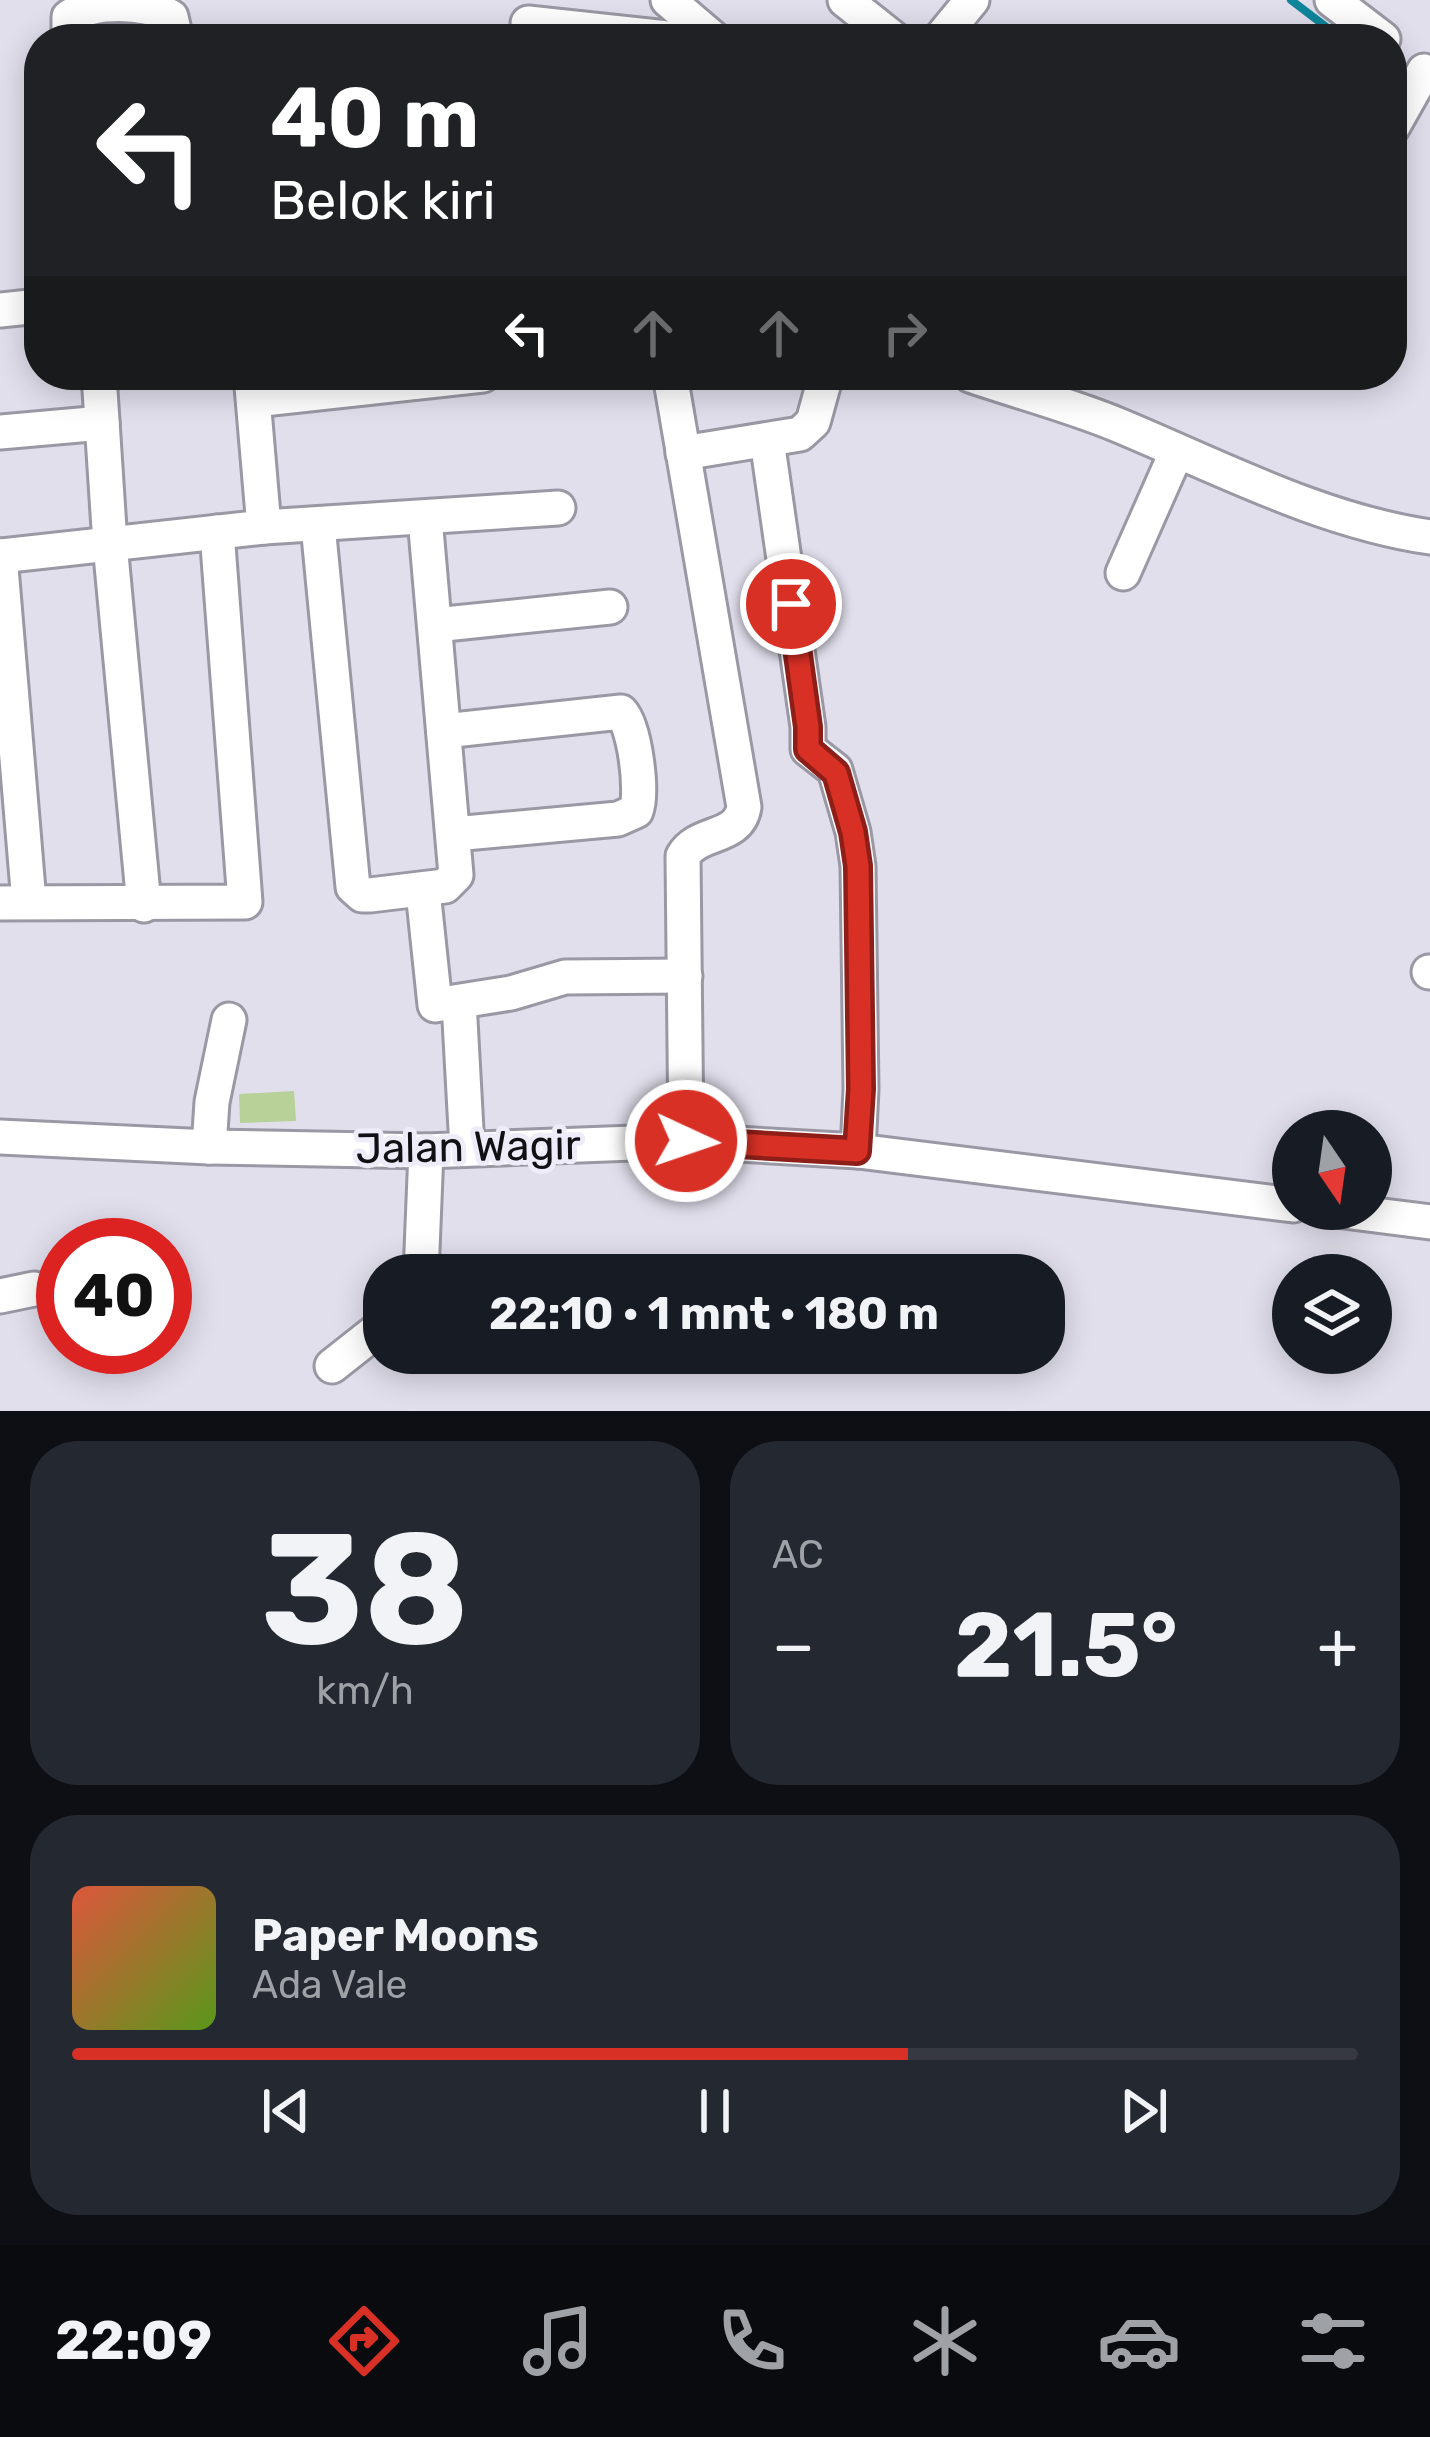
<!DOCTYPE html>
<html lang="id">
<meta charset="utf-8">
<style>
:root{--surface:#171b24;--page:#242831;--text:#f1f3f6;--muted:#9ea1a6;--line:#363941;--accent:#d93025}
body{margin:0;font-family:Rubik,sans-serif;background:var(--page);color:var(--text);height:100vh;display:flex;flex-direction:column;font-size:45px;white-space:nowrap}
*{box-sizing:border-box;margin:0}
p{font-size:39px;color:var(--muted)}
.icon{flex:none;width:66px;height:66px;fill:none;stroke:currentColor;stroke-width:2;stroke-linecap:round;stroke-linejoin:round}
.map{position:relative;height:1411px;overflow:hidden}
.panel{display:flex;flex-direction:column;gap:30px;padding:30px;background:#0d0f14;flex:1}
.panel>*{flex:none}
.top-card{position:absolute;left:24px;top:24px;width:1383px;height:366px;border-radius:48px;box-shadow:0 6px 30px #0003;background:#202124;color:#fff;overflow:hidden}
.needle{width:78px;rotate:167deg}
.tools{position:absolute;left:1272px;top:1110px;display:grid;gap:24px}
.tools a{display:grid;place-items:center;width:120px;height:120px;border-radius:50%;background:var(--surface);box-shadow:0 6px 30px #0003;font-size:60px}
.speed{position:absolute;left:36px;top:1218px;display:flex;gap:24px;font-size:60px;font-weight:700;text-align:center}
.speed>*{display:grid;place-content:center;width:156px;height:156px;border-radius:50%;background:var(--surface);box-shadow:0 6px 30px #0003;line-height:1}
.speed .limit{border:18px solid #d22;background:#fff;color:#111}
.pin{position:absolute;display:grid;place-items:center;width:102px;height:102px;color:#fff;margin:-51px;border:6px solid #fff;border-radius:50%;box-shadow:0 3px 12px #0007}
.me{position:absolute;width:132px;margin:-66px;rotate:93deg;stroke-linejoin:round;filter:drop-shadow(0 0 9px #0008)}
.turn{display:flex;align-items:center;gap:42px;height:252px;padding:0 48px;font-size:54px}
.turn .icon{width:156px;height:156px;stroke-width:2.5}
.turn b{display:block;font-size:84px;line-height:102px}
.lanes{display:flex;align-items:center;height:114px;padding:0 48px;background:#0003;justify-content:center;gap:60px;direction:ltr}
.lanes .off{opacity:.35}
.big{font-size:90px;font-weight:700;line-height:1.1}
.panel .tile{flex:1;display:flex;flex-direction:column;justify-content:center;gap:18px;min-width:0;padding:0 42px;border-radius:48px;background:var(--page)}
.panel .dial{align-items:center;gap:0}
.dial b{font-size:156px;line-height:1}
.song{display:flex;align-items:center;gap:36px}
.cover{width:144px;height:144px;border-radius:18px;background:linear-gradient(135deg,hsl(10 70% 55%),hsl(90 70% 35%))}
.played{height:12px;border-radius:6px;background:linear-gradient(90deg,var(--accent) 65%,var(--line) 65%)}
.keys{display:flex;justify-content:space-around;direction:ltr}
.heat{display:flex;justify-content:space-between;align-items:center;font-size:66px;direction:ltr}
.panel .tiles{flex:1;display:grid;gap:30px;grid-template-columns:1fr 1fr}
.tile:last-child{grid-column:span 2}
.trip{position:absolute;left:363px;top:1254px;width:702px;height:120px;border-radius:48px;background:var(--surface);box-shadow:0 6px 30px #0003;font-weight:700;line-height:120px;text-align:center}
.tab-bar{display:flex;height:192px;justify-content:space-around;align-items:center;background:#090b0e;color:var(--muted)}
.tab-bar .icon{width:84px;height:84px}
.tab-bar .on{color:var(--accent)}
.tab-bar b{font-size:54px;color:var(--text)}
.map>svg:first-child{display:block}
.green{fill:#b7d199}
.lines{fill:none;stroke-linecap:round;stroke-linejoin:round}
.stream{stroke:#0e869c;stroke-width:8}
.minor-casing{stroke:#9a98a4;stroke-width:39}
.minor{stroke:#fff;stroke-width:33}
.route-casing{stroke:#8d1f18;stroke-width:30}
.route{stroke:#d93025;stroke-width:21}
.labels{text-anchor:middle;stroke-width:10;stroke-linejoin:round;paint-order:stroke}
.street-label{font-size:42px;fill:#111014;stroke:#eeecf9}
</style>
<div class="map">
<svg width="1430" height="1411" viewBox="0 0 1430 1411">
<rect width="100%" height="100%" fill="#e1dfec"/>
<path class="green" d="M294,1091L296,1121L240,1123L239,1094Z"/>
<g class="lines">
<path class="stream" d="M1291,0L1342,39"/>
<defs>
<g id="minor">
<path d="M668,0L714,39"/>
<path d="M845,0L894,39"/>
<path d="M1332,0L1383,39"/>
<path d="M528,23L676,39"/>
<path d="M69,39V17C95,0 144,1 171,17L176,39"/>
<path d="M940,39L972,0"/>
<path d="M1392,128L1424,71"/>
<path d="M0,310L39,306"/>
<path d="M99,375L110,544L144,905"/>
<path d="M251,375L264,527"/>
<path d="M670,375L744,807C739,840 698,830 683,856L686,1141"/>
<path d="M970,375C1019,392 1070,405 1118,425C1219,467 1321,521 1430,537"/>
<path d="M254,400L483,375"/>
<path d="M0,432L102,423"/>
<path d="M767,440L808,727V749L835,770L853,832L858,866L861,1089L858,1151"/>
<path d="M683,453L800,434L813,422L826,375"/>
<path d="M318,525L353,887L362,895H370L445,886L456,875L425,518"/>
<path d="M0,556L264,527L558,508"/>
<path d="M0,556L29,902"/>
<path d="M1123,573L1177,451"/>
<path d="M435,625L610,607"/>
<path d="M444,731L621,712C635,727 643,792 636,811L618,819L454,834"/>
<path d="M423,891L435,1005L511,993L565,977L685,976"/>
<path d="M0,903L245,902L217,532"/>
<path d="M1429,972H1430"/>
<path d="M459,1002L467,1148"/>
<path d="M0,1137L209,1147L426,1151L686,1141L858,1151L1293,1205"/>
<path d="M209,1147L212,1102L229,1020"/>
<path d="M1328,1209L1430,1222"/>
<path d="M421,1275L426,1151"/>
<path d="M0,1296L34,1289"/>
<path d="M332,1366L384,1325"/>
</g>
</defs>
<use href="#minor" class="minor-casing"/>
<use href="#minor" class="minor"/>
</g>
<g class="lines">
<defs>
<path id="route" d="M686,1141L857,1151L861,1089L858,866L853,832L836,773L808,749V727L791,604"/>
</defs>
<use href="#route" class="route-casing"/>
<use href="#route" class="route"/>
</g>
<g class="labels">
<g class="street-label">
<text transform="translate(468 1146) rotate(-1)" y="15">Jalan Wagir</text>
</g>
</g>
</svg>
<div class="tools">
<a><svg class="needle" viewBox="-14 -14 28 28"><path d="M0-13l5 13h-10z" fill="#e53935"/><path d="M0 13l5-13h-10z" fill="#9ea1a6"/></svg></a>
<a><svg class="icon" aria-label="layers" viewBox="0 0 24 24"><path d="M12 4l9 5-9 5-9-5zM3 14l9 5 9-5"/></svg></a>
</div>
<div class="speed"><div class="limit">40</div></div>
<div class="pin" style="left:791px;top:604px;background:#d93025"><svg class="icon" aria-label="arrive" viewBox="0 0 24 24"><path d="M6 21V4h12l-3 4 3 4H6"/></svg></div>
<svg class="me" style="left:686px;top:1141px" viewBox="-20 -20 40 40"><circle r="17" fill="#d93025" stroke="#fff" stroke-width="3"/><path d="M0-11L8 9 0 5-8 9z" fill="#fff"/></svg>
<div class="trip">22:10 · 1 mnt · 180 m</div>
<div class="top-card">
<div class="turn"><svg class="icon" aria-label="left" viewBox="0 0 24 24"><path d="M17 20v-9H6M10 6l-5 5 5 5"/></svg><div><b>40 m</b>Belok kiri</div></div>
<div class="lanes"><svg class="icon" aria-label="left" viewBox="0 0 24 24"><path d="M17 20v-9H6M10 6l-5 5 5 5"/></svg><svg class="icon off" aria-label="ahead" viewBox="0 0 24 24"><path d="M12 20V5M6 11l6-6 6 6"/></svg><svg class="icon off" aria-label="ahead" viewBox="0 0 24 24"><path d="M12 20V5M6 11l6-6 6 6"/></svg><svg class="icon off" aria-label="right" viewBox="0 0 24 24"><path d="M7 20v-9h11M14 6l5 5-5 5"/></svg></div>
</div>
</div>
<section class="panel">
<div class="tiles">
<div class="tile dial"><b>38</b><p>km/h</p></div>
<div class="tile"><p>AC</p>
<div class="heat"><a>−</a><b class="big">21.5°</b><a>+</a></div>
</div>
<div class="tile">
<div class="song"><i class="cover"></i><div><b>Paper Moons</b><p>Ada Vale</p></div></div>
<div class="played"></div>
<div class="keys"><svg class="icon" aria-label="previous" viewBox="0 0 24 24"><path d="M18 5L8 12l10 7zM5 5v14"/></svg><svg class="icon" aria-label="pause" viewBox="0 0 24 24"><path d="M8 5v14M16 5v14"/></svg><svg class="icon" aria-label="next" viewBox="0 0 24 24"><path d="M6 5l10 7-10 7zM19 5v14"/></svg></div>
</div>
</div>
</section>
<nav class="tab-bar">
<b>22:09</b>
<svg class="icon on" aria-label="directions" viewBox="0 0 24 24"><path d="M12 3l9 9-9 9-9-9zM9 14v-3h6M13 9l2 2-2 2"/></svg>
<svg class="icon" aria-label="music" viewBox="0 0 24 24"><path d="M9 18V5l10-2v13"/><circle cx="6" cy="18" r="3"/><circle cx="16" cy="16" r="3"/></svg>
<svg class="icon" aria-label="phone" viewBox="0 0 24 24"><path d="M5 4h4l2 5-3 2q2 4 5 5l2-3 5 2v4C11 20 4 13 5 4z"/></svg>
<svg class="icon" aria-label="climate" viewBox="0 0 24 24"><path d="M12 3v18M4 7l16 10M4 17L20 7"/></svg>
<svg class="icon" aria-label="car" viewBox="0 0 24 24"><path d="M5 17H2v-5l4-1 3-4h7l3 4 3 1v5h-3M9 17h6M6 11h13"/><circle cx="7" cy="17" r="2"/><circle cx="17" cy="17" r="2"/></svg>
<svg class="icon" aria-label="filters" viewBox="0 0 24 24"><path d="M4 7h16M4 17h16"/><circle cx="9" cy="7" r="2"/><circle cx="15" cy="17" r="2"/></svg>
</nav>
